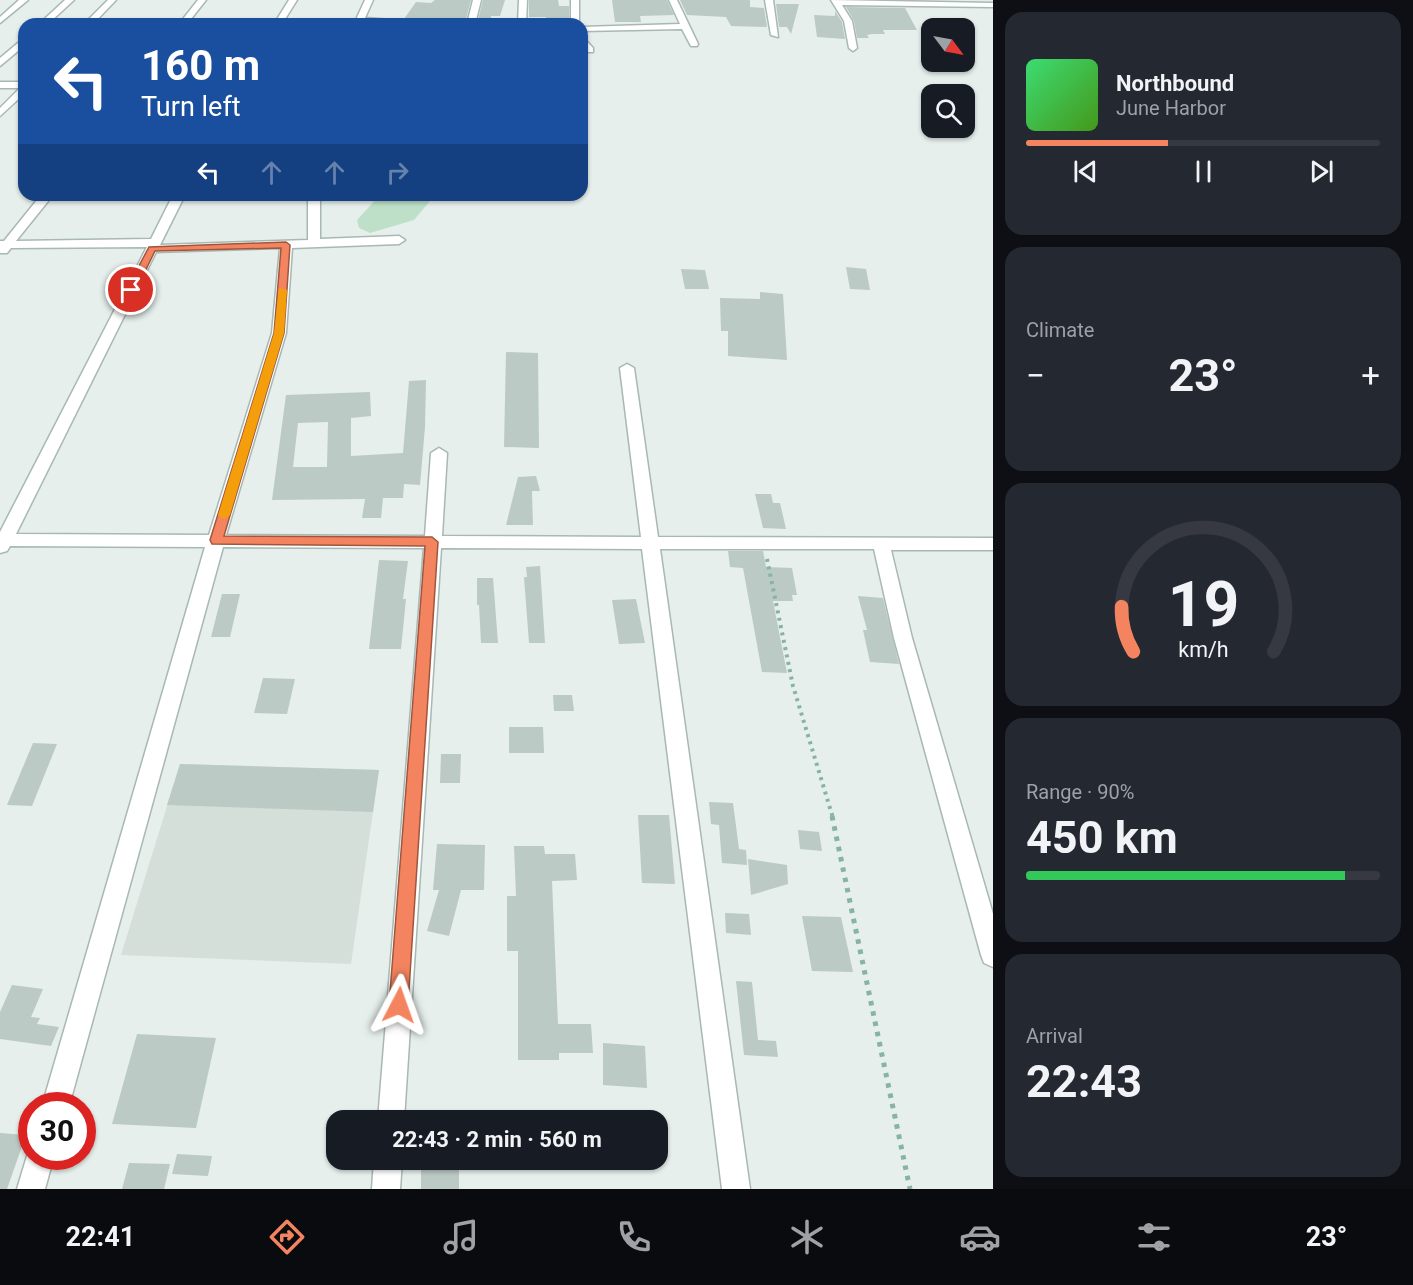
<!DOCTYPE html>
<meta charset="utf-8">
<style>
:root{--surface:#171b24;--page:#242831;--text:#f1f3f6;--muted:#9ea1a6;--line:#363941;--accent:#f4845f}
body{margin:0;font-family:Roboto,sans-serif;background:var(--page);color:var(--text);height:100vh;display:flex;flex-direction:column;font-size:22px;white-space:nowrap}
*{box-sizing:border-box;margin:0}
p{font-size:20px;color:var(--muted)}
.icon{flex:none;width:33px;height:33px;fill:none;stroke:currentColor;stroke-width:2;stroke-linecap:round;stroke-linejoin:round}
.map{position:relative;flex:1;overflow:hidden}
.side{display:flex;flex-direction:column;gap:12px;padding:12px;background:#0d0f14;width:420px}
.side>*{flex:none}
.banner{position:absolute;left:18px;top:18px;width:570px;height:183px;border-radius:18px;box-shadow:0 2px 4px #0004;background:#1a4fa0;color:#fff;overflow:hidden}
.needle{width:39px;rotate:122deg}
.tools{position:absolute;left:921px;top:18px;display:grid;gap:12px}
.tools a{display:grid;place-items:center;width:54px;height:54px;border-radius:12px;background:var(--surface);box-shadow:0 2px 4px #0004;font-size:30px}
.speed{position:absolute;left:18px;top:1092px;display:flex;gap:12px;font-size:30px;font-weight:700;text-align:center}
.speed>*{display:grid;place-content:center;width:78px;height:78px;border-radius:50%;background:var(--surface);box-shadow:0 2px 4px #0004;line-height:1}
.speed .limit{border:9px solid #d22;background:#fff;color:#111}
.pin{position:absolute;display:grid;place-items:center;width:51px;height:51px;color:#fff;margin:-26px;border:3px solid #fff;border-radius:50%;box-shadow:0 2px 6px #0007}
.me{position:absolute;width:66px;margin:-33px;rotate:4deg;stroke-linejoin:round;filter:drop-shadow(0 0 4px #0008)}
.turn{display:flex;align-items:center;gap:21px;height:126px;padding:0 24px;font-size:27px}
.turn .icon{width:78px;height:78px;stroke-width:2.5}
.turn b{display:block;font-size:42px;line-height:51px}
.lanes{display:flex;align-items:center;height:57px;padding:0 24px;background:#0003;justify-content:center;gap:30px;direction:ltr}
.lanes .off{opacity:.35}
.big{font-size:45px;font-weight:700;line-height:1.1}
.side .tile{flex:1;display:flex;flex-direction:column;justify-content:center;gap:9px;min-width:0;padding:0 21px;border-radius:18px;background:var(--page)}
.side .dial{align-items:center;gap:0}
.dial svg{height:156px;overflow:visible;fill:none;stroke:var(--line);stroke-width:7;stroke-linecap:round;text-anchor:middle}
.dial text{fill:var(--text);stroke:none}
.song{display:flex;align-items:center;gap:18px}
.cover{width:72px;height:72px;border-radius:9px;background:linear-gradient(135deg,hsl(140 70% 55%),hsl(100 70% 35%))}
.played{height:6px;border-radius:3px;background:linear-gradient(90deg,var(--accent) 40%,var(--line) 40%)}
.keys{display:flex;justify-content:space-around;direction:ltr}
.heat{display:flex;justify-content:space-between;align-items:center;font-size:33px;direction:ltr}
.charge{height:9px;border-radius:4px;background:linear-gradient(90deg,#34c759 90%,var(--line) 0)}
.trip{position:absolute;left:326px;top:1110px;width:342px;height:60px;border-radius:18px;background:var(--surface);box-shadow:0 2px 4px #0004;font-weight:700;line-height:60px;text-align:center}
.tab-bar{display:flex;height:96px;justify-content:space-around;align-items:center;background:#090b0e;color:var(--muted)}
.tab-bar .icon{width:42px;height:42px}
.tab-bar .current{color:var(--accent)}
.tab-bar b{font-size:27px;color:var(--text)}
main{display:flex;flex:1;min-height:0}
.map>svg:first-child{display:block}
.built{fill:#d4dfda}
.green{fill:#bfe0c8}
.building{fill:#bbcac4;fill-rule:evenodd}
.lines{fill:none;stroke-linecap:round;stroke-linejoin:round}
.minor-casing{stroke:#a8b8b2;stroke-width:3}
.path-far1{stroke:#86b3a5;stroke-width:4;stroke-dasharray:3 4.5;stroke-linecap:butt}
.path{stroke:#86b3a5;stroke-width:5;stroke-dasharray:4.5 6;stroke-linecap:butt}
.minor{fill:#fff;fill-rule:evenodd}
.route{fill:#f4845f;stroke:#9f563e;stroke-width:1.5}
.slow{fill:#f59e0b}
</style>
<main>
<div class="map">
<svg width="993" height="1189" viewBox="0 0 993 1189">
<rect width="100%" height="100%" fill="#e6efeb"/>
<path class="built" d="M180,764L379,770L351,964L121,955Z"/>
<path class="green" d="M380,195H435L414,220L370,233L359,228L357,220Z"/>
<g class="building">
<path d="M435,0H471L465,23L423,24L417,20L404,19L416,2L431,3Z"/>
<path d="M483,0H505L500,16H491V20H478Z"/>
<path d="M529,0H558L559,6H569V23H547L546,17H529Z"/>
<path d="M612,0H667L674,15L640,16L641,22H615Z"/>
<path d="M680,0H750V7L764,8L767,27L731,26L726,17L687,15Z"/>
<path d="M776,4H799L791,34L787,27H779Z"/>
<path d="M846,7L905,8L917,30H883L885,34H872L867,35L869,38H857L854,21Z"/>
<path d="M835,11L842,22L845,39L817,37L814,15L835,16Z"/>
<path d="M846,267L866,269L870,290L850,289Z"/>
<path d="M681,269L705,270L709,289H685Z"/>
<path d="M760,292L783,294L787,360L728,356V331H721L720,298L760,299Z"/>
<path d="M506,352L538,353L539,448L504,447Z"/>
<path d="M426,380L425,427L420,485L404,484L403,498H383L381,518H362L365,499L272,500L286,395L370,392L371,416L351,418V456L403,453L409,381ZM328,422L327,467H293L298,423Z"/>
<path d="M536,476L540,491H532L533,525H506L518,477Z"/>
<path d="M755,494H771L773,503H780L786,529L763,528Z"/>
<path d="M728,551H763L766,567L792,568L797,595H792L793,601H773L787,673L762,672L743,568L730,567Z"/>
<path d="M379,560L408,561L403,599H406L401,649H369Z"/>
<path d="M540,566L545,643H529L524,577H527L526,567Z"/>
<path d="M477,578H493L498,643H481L479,605H477Z"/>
<path d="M222,594H240L230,637H211Z"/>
<path d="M858,596L883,598L899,664L870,662L863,630H867Z"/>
<path d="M636,599L645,643L619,644L612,600Z"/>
<path d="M263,678L295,679L287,714L254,713Z"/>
<path d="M553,695H572L574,711H554Z"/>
<path d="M509,727H543L544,753H509Z"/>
<path d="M33,743L57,744L32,806L7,805Z"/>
<path d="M441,754H461L460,783H440Z"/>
<path d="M180,764L379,770L373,812L167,805Z"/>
<path d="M709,802L733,803L739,849L746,850L747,865L722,863L719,825L711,824Z"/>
<path d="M638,815H669L675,884L642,883Z"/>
<path d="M798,830L819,832L822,851L800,849Z"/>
<path d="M437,844L485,845L484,890H461L449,936L427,931L439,890H433Z"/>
<path d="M514,846H544L545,854H575L577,880L552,881L558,1024H591L593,1053H559V1060H518V951H507V896H516Z"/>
<path d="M748,859L787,865L788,884L751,895Z"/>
<path d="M725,913L749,914L751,935L726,933Z"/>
<path d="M802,916L841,917L853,972L812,971Z"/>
<path d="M736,981L752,982L758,1040L776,1041L778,1057L744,1055Z"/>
<path d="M12,985L43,989L31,1017L40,1018L37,1024L59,1027L51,1046L0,1039V1012Z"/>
<path d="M137,1034L216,1038L196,1128L112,1124Z"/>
<path d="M603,1043L645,1046L647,1088L603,1085Z"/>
<path d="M0,1133L26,1135L7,1189H0Z"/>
<path d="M177,1154L212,1156L208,1176L172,1174Z"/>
<path d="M129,1163L170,1164L164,1189H122Z"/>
<rect x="421" y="1167" width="38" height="22"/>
</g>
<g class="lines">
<defs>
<g id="minor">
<path d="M19,0H28L0,23V17Z"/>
<path d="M65,0H74L48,24H39Z"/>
<path d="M108,0H116L93,24H84Z"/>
<path d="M198,0H206L187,24H179Z"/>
<path d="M289,0H297L282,24H274Z"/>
<path d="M365,0H373L365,18L417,22L421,24H354Z"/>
<path d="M473,0H481L475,24H467Z"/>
<path d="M519,0H527L526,24H518Z"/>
<rect x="571" y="0" width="8" height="24"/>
<path d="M669,0H677L698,44L697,46H691L682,29L582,31V27L680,24Z"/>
<path d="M765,0H773L778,37L771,35Z"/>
<path d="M831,0L993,3V7L842,5L852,21L857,48L853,51L849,48L844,21Z"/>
<path d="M582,36L593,48V52H587L582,45Z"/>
<path d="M24,38V46L0,66V58Z"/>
<path d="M0,82H24V94L0,116V108L20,88H0Z"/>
<path d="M41,195H53L16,241L151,239L173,195H185L160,245L308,240V195H320V239L399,236L405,240L399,244L292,248L286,333L226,535L425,536L431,453L439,448L447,453L442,536L641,537L620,368L627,364L634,368L658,537L993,538V550H891L912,638L993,914V967L984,963L981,955L894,638L874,549H660L750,1189H722L642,549L441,548L404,1120H378L424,548L223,547L69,1106H42L205,547L10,546L7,551L0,553V532L147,247L11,248L7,253H0V241H4ZM280,248L272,333L209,535L16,534L156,252Z"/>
<path d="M30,1146L32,1156H54L45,1189H17Z"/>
<path d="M374,1160H402L400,1189H372Z"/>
</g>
</defs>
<use href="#minor" class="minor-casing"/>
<path class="path-far1" d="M767,559L793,686L833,818"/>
<path class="path" d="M832,816L910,1189"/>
<use href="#minor" class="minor"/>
</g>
<path class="route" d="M286,242L290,245L284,333L224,536L432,537L438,542L408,1005L406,1011L399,1014L392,1011L389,1005L425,546L212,544L210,540L274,333L281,248L155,251L135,292L126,290L149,247Z"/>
<path class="slow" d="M279,288L287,290L284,333L230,515L224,519L218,515L274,333Z"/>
</svg>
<div class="tools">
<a><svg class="needle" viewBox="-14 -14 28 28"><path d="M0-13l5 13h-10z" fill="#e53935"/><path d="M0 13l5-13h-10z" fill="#9ea1a6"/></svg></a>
<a><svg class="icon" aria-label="search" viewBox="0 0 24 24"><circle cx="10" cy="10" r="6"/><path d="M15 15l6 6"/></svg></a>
</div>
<div class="speed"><div class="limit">30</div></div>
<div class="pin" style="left:131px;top:290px;background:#d93025"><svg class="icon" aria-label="arrive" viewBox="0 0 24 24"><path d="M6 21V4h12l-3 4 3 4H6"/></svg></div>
<svg class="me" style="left:399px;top:1005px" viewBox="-20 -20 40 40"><path d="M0-17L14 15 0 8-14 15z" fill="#f4845f" stroke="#fff" stroke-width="4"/></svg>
<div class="trip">22:43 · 2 min · 560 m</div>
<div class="banner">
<div class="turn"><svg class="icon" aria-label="left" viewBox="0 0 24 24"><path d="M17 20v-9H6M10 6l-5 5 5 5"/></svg><div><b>160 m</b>Turn left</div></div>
<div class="lanes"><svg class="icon" aria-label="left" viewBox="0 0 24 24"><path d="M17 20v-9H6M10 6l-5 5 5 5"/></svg><svg class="icon off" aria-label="ahead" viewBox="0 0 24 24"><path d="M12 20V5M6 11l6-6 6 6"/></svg><svg class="icon off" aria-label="ahead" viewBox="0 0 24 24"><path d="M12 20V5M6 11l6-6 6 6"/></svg><svg class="icon off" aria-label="right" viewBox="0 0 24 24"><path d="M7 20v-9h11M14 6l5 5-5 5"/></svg></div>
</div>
</div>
<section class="side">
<div class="tile">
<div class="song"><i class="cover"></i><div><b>Northbound</b><p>June Harbor</p></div></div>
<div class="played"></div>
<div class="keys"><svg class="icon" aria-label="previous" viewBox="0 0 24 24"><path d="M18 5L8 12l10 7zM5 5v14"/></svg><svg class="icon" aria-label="pause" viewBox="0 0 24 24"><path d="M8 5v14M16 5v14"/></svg><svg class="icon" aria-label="next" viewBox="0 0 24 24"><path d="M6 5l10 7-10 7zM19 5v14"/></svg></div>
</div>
<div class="tile"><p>Climate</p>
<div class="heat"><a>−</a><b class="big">23°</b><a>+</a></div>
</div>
<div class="tile dial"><svg viewBox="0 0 100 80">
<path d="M14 69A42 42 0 1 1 86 69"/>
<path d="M14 69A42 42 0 0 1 8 46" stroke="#f4845f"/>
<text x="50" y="56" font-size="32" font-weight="700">19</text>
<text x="50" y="72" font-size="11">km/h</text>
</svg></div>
<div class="tile"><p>Range · 90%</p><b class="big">450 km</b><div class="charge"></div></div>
<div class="tile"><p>Arrival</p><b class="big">22:43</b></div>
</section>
</main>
<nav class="tab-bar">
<b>22:41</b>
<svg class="icon current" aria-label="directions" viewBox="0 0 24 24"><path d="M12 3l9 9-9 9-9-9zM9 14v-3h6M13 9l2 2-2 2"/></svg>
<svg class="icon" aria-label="music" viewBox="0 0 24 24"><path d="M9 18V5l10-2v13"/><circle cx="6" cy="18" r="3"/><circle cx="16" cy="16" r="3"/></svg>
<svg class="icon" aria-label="phone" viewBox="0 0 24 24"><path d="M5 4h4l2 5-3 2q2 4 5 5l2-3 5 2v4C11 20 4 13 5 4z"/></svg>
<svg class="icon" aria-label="climate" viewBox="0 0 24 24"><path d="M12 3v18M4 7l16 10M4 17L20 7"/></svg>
<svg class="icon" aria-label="car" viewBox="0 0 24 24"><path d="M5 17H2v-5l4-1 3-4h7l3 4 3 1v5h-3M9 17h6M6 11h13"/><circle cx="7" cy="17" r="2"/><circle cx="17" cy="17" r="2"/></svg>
<svg class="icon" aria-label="filters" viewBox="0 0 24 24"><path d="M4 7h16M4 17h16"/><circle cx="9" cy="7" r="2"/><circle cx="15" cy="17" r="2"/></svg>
<b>23°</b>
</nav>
